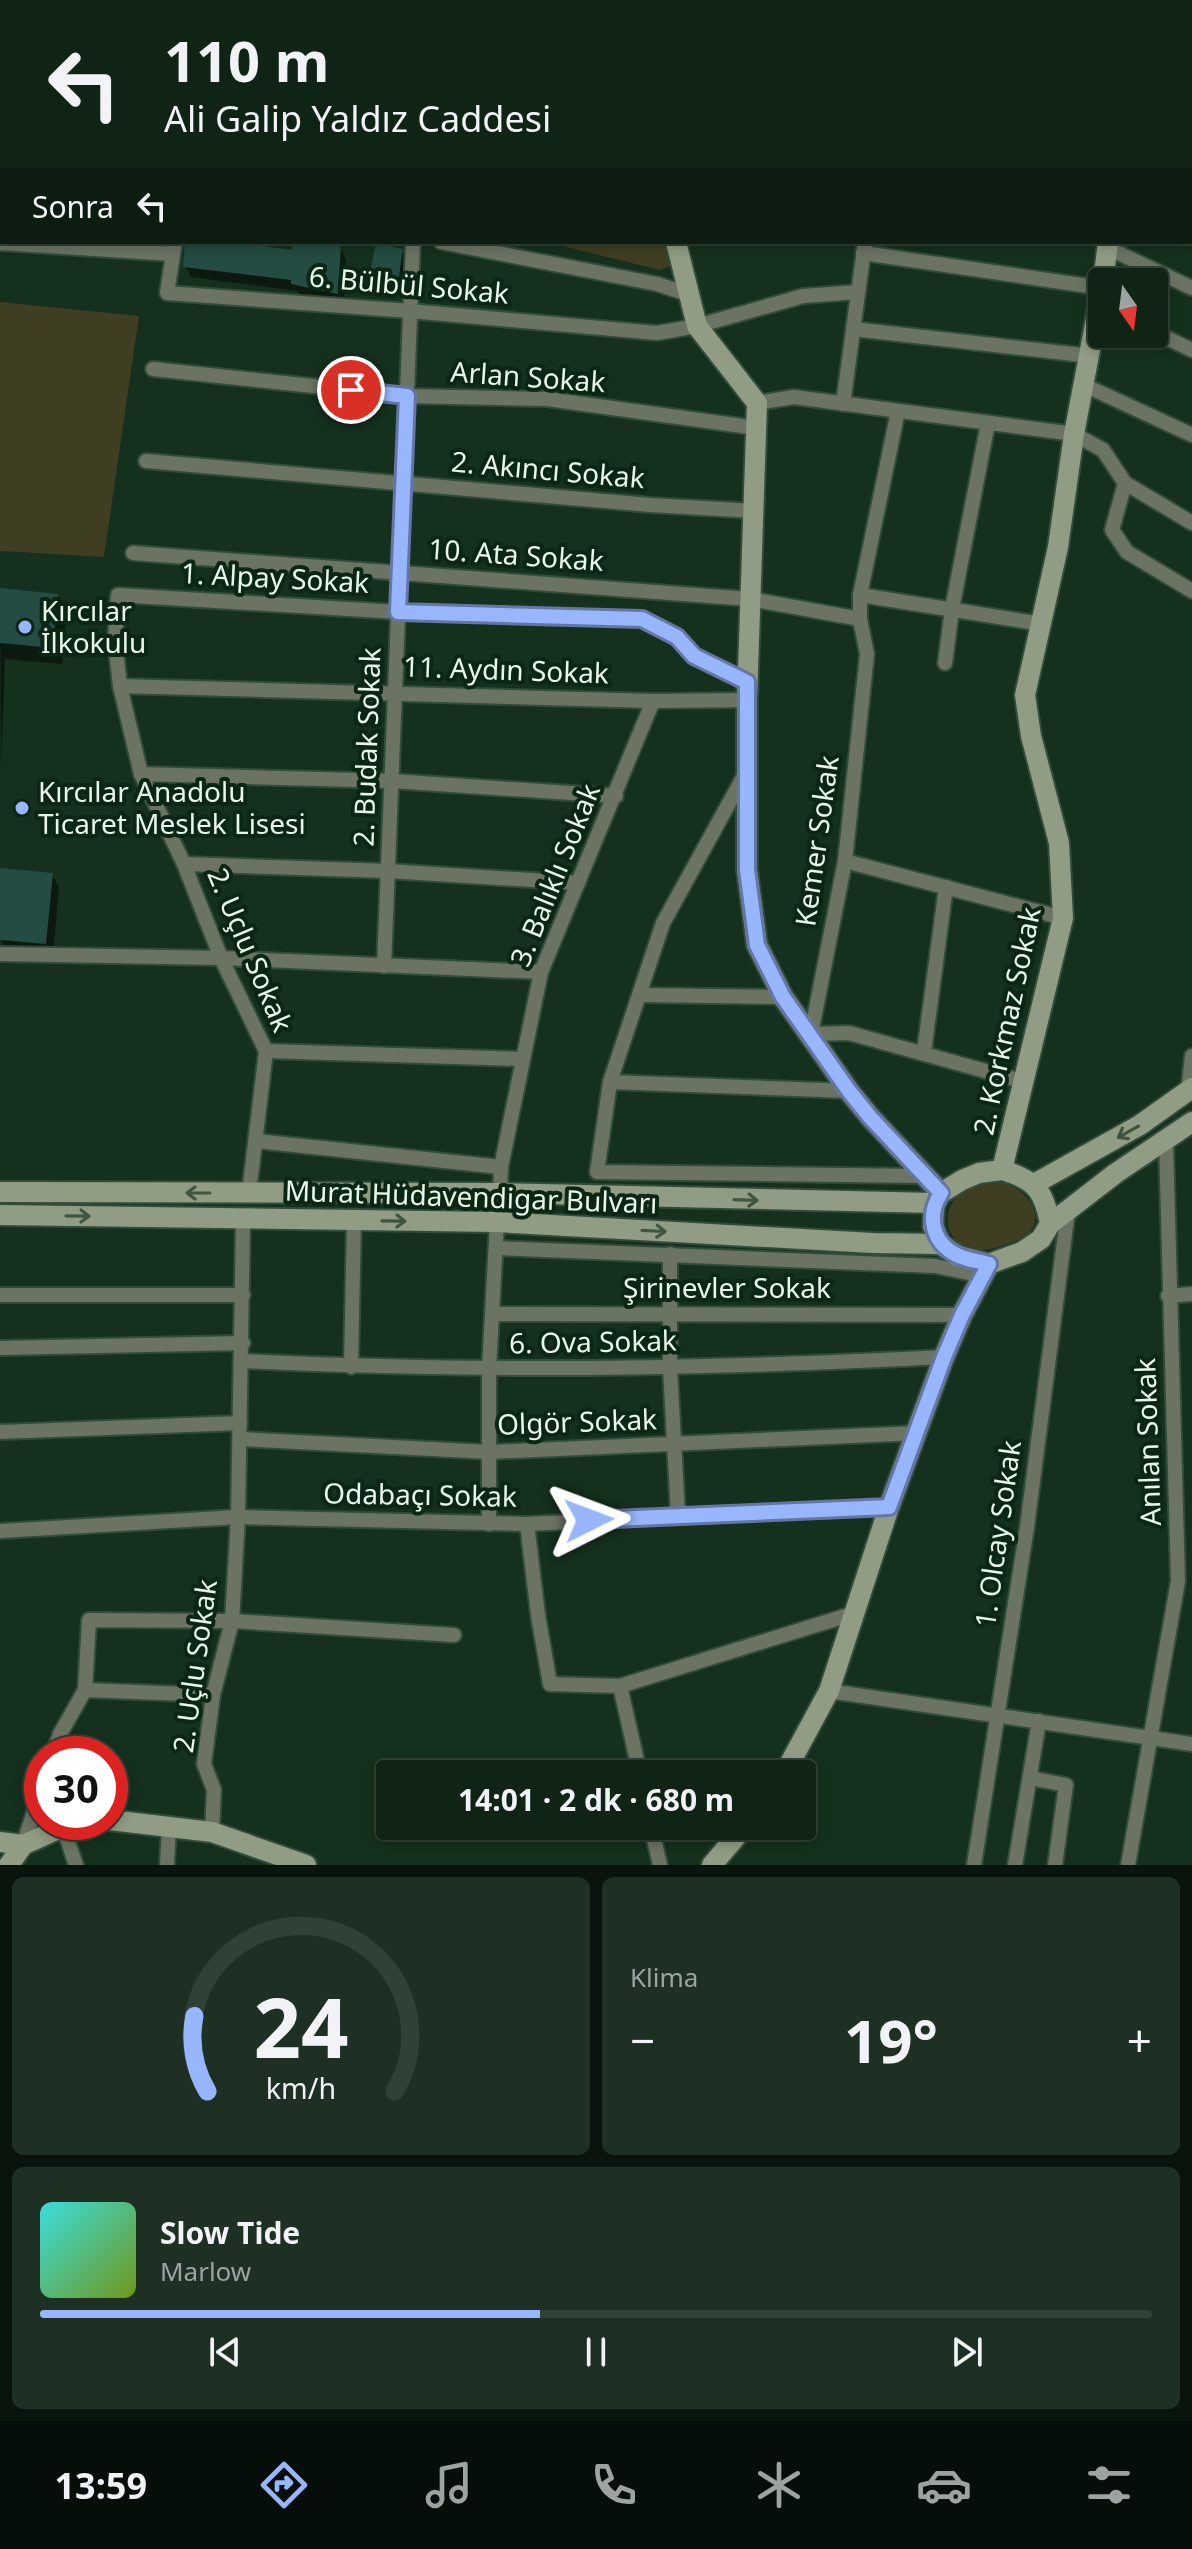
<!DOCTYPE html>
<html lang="tr">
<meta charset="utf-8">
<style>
:root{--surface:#102416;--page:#1e3023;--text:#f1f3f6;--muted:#9ca4a1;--line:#304135;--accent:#98b6fd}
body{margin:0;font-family:"Noto Sans",sans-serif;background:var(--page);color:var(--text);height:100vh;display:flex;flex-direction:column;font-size:30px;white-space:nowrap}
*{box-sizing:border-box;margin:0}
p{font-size:26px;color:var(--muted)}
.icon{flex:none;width:44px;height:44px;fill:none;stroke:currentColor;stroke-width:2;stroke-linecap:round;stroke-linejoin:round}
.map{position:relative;height:1865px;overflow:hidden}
.side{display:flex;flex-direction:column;gap:12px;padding:12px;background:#09140c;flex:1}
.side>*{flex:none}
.hud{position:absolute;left:0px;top:0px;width:1192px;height:244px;box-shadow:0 4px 12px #0003,0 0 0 2px var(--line);background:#102416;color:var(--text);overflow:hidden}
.needle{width:52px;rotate:166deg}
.buttons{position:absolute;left:1088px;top:268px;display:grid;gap:16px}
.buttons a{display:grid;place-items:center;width:80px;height:80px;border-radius:8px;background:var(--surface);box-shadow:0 4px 12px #0003,0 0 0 2px var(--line);font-size:40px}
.speed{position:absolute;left:24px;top:1736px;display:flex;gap:16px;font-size:40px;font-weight:700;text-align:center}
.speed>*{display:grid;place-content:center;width:104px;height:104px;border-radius:50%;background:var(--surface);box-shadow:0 4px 12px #0003,0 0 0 2px var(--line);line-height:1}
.speed .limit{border:12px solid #d22;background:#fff;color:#111}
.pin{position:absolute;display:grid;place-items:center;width:68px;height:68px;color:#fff;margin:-34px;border:4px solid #fff;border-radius:50%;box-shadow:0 2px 8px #0007}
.me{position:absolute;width:88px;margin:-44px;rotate:87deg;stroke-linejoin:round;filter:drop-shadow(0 0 6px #0008)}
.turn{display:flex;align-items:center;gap:28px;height:168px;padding:0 32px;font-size:36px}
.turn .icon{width:104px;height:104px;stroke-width:2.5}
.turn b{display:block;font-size:56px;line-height:68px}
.then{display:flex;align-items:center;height:76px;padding:0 32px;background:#0003;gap:16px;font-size:30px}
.big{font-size:60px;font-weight:700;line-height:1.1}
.side .tile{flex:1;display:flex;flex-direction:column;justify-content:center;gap:12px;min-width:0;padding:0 28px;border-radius:12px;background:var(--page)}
.side .dial{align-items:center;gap:0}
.dial svg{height:208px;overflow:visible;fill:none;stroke:var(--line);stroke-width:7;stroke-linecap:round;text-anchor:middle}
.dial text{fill:var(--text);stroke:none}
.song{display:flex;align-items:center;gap:24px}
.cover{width:96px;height:96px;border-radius:12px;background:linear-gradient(135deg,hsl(180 70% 55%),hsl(80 70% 35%))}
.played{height:8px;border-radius:4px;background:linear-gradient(90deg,var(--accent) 45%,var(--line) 45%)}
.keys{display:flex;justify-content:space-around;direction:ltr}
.heat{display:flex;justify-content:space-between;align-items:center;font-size:44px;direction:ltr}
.side .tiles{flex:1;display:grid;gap:12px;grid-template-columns:1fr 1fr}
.tile:last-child{grid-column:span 2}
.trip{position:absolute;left:376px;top:1760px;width:440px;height:80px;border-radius:8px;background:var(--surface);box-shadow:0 4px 12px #0003,0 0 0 2px var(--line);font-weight:700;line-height:80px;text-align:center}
.menu{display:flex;height:128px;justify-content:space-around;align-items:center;background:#060e09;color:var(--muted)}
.menu .icon{width:56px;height:56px}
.menu .active{color:var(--accent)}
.menu b{font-size:36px;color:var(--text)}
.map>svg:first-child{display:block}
.green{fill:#3f3d22}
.shadow{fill:#0007}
.building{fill:#244c42}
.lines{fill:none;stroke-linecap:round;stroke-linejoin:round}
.street-casing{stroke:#324c3a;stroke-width:18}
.secondary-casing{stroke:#324c3a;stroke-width:24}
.street{stroke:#6b7363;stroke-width:14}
.secondary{stroke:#909c83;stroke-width:20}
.oneway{stroke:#405540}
.route-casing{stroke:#6376a4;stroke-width:20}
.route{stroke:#98b6fd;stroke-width:14}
.poi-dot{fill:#98b6fd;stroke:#0b2613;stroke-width:3}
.labels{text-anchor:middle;stroke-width:8;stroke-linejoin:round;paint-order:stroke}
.street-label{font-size:28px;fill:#e7f7ea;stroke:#0b2613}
.poi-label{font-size:28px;fill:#e7f7ea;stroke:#0b2613;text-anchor:start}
</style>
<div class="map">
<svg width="1192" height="1865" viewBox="0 0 1192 1865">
<rect width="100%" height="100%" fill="#15301d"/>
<g class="green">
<path d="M546,242H665L670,266L660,270Z"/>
<path d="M0,302L139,316L104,557L0,551Z"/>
<path d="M988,1181C994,1182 1001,1181 1007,1184C1027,1191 1048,1217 1026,1235C1018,1241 1008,1244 998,1247C945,1264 931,1205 970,1186C975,1183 983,1183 988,1181Z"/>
</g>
<g class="shadow">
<path d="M187,242H218L294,253L295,242H314L340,248L346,260L344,304L300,295L297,291L191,277L185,266Z"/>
<path d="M401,250L406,258L402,290L375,284L371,276Z"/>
<path d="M0,590L57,596L67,614L62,664L5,659L1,766Z"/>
<path d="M0,870L52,875L59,887L53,955L8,951L0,939Z"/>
</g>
<g class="building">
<path d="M185,242H230L292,250L293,242H322L341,247L338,294L291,284V280L183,267Z"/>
<path d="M376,243L403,249L398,283L369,277Z"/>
<path d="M0,588L58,594L53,648L0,643Z"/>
<path d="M0,868L53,873L46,944L0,940Z"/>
</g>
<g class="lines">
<defs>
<g id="street">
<path d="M37,0L43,2"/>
<path d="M87,0V2"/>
<path d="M187,0V2"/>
<path d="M266,0V2"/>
<path d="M332,0L333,2"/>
<path d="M414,0V2"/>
<path d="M488,0V2"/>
<path d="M567,0L568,2"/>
<path d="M1145,0L1149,2"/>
<path d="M301,2L311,0"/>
<path d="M661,2L666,0"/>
<path d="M1190,20H1192"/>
<path d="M1190,102L1192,103"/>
<path d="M1190,206L1192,207"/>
<path d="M175,242L167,293L410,311L657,333L697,326L803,296L858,292"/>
<path d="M441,242L657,284L688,294"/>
<path d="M0,243L173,254"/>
<path d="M1108,248L1192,288"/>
<path d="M863,253L1102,288"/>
<path d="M853,329L1091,356"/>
<path d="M1154,332L1192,350"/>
<path d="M153,369L407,396L547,399L757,428"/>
<path d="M1084,385L1192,435"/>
<path d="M757,403L794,397L1074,434L1103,450L1125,483L1192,523"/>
<path d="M843,404L865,242"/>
<path d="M898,411L860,595L1042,624"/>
<path d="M146,461L650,505L755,511"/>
<path d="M1125,483L1112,530L1127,552L1192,591"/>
<path d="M133,553L750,599L860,619"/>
<path d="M860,595V619L867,654L845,861L811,1034L849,1033L1025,1082"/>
<path d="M945,663L952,609L988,423"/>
<path d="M120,686L653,701L747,700"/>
<path d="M141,774L392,781L616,796"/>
<path d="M745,774L663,923L610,1082L597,1172L923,1176"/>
<path d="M845,861L1063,918"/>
<path d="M184,864L388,871L578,883"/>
<path d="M0,954L221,958L541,972"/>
<path d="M384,966L413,242"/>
<path d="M640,995L783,997"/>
<path d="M266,1051L522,1059"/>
<path d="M924,1052L946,887"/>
<path d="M610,1082L849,1091"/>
<path d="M1188,1092L1192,1056"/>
<path d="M256,1141L501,1167"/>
<path d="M249,1193L266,1051L221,958L184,864L141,774L120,686L115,640L118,595L398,612L642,619L677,637L694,656L747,682"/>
<path d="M500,1193L501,1167L541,972L653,701"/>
<path d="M496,1248L935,1266L983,1276"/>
<path d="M670,1254V1368L678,1515"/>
<path d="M0,1295H243"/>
<path d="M1168,1296L1192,1294"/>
<path d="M492,1314L962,1315"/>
<path d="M0,1348L243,1343"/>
<path d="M242,1361C476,1373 710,1369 944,1357"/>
<path d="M351,1367L354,1220"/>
<path d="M0,1432L240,1423"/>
<path d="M240,1439L489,1452L917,1433"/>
<path d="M489,1524V1369L497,1222"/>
<path d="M527,1524L538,1615L550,1684L620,1686L640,1774"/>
<path d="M0,1531L238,1517L527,1524L889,1507"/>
<path d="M620,1686L855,1613"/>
<path d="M85,1690L213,1695"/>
<path d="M829,1691L1192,1744"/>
<path d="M53,1754L60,1734L85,1690L89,1620L232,1621L454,1635"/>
<path d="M1030,1778L1066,1785L1055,1865"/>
<path d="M651,1826L660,1865"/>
<path d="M63,1827L76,1865"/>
<path d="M212,1832L214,1790L204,1764L213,1695L232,1621L238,1517L243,1219"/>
<path d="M23,1845L42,1788"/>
<path d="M167,1865L169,1826"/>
<path d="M974,1865L1027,1527L1068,1211"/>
<path d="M1015,1865L1039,1721"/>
<path d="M1128,1865L1178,1581L1166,1142"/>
</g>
<g id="secondary">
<path d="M627,0L628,2"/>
<path d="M1127,2L1128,0"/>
<path d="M676,242L697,326L757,403L747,700V870L757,945L783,997L849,1091L870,1117L941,1193"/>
<path d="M1103,282L1108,242"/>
<path d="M1002,1170L1063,918L1059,843L1031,736L1025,695L1058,547L1074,434L1102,287"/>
<path d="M1002,1170C1036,1180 1044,1191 1050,1224L1041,1239L1022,1252L989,1264L958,1256L940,1244L933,1226L934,1203L941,1193L962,1180L979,1173Z"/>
<path d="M1034,1184L1140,1125L1192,1088"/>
<path d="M0,1192L500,1193L934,1203"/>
<path d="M0,1215L497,1222L873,1243L940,1244"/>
<path d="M1050,1224L1116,1173L1192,1122"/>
<path d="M784,1774L829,1691L889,1507L944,1357L962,1315L989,1264"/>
<path d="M110,1820L212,1832L306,1865"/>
<path d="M0,1842L23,1845L63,1827L96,1822"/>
<path d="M9,1865L23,1845"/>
<path d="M712,1865L745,1826"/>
</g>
</defs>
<use href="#street" class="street-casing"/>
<use href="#secondary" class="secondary-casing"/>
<use href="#street" class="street"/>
<use href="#secondary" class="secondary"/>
</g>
<defs><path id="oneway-shaft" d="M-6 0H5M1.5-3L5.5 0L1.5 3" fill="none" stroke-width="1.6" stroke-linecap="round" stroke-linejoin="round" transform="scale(2)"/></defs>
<g class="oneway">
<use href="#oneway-shaft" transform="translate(1128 1132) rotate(151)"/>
<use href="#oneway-shaft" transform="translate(198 1193) rotate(-180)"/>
<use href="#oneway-shaft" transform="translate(746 1200) rotate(2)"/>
<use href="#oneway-shaft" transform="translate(78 1216) rotate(1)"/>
<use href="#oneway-shaft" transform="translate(394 1221) rotate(1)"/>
<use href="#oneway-shaft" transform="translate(654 1231) rotate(3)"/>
</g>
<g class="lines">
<defs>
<path id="route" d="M351,390L407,396L398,612L642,619L677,637L694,656L747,682V870L757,945L783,997L849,1091L870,1117L941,1193C926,1216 932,1244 959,1256C968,1260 979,1261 989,1264L962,1315L944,1357L889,1507L589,1520"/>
</defs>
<use href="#route" class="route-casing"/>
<use href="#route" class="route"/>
</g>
<g class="poi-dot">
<circle cx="25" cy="627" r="8"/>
<circle cx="22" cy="808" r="8"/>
</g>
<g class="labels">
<g class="street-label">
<text transform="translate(409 285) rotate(5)" y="10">6. Bülbül Sokak</text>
<text transform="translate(528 377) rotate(4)" y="10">Arlan Sokak</text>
<text transform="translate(548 470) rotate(5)" y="10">2. Akıncı Sokak</text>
<text transform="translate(516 555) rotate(4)" y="10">10. Ata Sokak</text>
<text transform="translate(275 578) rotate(3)" y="10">1. Alpay Sokak</text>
<text transform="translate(506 670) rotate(2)" y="10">11. Aydın Sokak</text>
<text transform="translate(367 747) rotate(-88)" y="10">2. Budak Sokak</text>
<text transform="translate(817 841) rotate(-82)" y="10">Kemer Sokak</text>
<text transform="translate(555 875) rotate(-68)" y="10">3. Balıklı Sokak</text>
<text transform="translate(250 950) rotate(67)" y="10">2. Uçlu Sokak</text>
<text transform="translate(1007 1021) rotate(-78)" y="10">2. Korkmaz Sokak</text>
<text transform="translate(471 1197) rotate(2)" y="10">Murat Hüdavendigar Bulvarı</text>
<text x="727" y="1298">Şirinevler Sokak</text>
<text transform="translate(593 1342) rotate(-1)" y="10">6. Ova Sokak</text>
<text transform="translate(577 1422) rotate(-2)" y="10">Olgör Sokak</text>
<text transform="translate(1148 1442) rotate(-92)" y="10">Anılan Sokak</text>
<text transform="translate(420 1495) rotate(1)" y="10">Odabaçı Sokak</text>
<text transform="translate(998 1534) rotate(-82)" y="10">1. Olcay Sokak</text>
<text transform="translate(195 1666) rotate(-82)" y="10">2. Uçlu Sokak</text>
</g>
<g class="poi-label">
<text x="41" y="621">Kırcılar<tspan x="41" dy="32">İlkokulu</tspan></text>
<text x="38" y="802">Kırcılar Anadolu<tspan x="38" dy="32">Ticaret Meslek Lisesi</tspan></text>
</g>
</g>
</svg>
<div class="buttons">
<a><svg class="needle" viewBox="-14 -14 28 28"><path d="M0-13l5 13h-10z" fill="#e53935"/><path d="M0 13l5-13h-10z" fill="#9ca4a1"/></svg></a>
</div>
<div class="speed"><div class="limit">30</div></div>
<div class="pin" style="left:351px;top:390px;background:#d93025"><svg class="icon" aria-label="arrive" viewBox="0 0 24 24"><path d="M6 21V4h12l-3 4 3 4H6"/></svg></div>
<svg class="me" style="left:589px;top:1520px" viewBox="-20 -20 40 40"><path d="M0-17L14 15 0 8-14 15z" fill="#98b6fd" stroke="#fff" stroke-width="4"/></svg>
<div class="trip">14:01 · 2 dk · 680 m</div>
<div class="hud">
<div class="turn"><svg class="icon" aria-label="left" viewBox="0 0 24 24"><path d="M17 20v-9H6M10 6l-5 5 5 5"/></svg><div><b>110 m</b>Ali Galip Yaldız Caddesi</div></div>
<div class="then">Sonra<svg class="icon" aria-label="left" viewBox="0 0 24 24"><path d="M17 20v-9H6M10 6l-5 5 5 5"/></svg></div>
</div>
</div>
<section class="side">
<div class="tiles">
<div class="tile dial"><svg viewBox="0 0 100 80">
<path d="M14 69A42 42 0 1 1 86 69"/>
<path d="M14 69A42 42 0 0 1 9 40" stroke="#98b6fd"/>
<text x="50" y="56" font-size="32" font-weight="700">24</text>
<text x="50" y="72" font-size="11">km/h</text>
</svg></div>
<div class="tile"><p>Klima</p>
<div class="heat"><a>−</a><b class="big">19°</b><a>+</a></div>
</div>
<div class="tile">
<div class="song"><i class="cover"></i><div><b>Slow Tide</b><p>Marlow</p></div></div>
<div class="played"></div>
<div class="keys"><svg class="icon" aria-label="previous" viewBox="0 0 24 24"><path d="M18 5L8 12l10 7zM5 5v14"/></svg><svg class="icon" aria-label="pause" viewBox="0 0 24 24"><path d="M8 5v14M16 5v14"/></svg><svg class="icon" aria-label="next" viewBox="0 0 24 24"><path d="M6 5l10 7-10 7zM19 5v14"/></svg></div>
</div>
</div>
</section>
<nav class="menu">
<b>13:59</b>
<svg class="icon active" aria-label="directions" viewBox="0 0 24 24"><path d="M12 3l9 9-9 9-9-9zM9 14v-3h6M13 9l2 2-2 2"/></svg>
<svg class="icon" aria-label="music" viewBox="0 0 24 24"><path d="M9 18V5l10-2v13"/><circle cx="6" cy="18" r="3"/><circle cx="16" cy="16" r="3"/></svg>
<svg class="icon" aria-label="phone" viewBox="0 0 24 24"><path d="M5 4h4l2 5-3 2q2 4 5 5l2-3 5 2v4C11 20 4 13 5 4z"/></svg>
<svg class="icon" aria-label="climate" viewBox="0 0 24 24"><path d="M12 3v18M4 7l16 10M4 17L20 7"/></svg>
<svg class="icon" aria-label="car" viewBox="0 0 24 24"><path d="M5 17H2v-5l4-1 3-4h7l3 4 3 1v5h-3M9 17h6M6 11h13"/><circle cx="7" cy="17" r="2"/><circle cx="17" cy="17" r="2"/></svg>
<svg class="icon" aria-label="filters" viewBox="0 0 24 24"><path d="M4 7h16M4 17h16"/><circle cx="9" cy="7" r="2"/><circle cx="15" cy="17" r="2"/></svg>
</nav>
